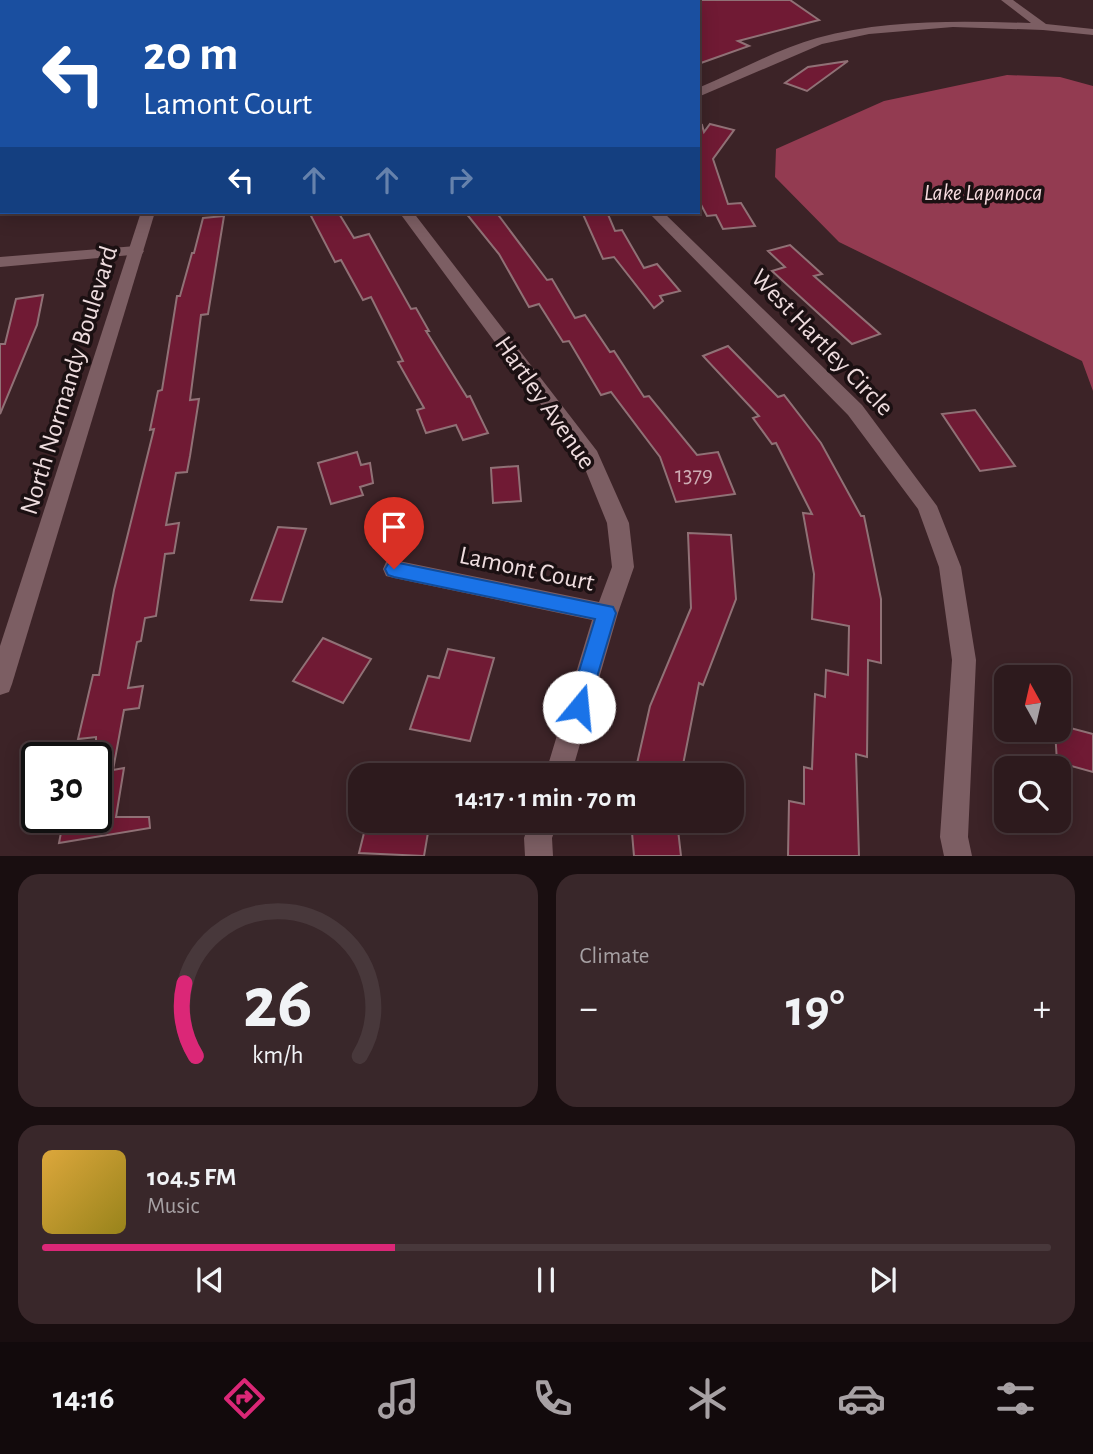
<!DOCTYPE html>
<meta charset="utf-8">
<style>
:root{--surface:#2d1a1d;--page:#39272a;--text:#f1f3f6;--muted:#a7a1a4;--line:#48383b;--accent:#db2777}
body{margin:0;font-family:"Alegreya Sans",sans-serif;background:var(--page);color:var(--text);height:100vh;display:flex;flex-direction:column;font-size:26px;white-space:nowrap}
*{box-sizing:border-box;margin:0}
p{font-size:23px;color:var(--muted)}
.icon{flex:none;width:38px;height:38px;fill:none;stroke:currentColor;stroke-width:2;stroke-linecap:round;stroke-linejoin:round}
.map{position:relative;height:856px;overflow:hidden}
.details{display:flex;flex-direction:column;gap:18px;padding:18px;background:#190e10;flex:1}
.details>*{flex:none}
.top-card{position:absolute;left:0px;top:0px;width:700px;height:214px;box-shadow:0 4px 18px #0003,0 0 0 2px var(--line);background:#1a4fa0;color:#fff;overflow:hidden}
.needle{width:46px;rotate:352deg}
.buttons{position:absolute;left:994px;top:665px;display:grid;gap:14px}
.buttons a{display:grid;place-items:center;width:77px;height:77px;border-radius:14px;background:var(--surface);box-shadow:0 4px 18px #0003,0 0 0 2px var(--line);font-size:35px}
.speed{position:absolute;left:21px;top:742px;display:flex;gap:14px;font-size:35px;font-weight:700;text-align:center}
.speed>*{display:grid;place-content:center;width:91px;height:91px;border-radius:50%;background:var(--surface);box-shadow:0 4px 18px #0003,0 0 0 2px var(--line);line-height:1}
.speed .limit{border:4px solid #111;border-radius:10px;background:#fff;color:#111}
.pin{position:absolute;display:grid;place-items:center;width:60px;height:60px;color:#fff;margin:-72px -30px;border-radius:50% 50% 50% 0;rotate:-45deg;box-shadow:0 0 7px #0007}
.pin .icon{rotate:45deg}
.me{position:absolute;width:77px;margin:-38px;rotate:17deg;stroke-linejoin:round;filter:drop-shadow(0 0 5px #0008)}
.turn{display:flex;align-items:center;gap:24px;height:147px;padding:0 28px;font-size:32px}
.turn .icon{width:91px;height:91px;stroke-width:2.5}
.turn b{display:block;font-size:49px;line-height:60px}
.lanes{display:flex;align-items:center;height:66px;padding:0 28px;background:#0003;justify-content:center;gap:35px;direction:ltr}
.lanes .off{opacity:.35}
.big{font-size:52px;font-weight:700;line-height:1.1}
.details .tile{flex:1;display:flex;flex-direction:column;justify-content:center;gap:10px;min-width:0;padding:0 24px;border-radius:21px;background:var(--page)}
.details .dial{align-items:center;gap:0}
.dial svg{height:182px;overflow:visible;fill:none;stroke:var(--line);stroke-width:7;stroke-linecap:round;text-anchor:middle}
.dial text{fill:var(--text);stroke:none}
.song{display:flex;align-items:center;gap:21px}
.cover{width:84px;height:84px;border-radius:10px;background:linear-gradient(135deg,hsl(40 70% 55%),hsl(50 70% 35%))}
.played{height:7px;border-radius:4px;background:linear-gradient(90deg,var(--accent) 35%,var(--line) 35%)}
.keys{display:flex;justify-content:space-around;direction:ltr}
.heat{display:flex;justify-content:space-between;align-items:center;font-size:38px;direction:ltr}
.details .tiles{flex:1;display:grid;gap:18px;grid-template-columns:1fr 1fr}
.tile:last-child{grid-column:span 2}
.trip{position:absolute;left:348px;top:763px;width:396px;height:70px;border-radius:21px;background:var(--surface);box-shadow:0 4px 18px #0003,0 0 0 2px var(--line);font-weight:700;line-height:70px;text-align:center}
.menu{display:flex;height:112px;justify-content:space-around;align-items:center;background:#120a0c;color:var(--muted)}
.menu .icon{width:49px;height:49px}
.menu .selected{color:var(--accent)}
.menu b{font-size:32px;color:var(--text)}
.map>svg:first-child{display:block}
.water{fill:#933b51}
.building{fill:#701a34;stroke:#907176;stroke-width:2}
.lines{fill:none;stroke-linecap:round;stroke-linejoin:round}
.minor{fill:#7c5e63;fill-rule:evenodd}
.tertiary{fill:#7c5e63;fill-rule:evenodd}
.route{fill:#1a73e8;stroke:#114b97;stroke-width:2}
.labels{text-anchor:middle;stroke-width:7;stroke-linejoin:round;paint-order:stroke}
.far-water-label{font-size:23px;font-style:italic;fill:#f6dbdf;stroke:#1b1012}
.number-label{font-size:23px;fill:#ceacb4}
.street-label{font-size:26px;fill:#eedcde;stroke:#1b1012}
</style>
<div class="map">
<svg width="1093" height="856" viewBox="0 0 1093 856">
<rect width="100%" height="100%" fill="#3c2327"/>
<path class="water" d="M1007,75L1060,77L1093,86V391L1082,361L839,242L775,177L776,149L884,101Z"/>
<g class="building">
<path d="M698,0H790L819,20L738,41L749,46L698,64Z"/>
<path d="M848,61L807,91L785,83L808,67Z"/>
<path d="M710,124L734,130L713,159L728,204L741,203L755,226L723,229L716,215L707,216L698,199V126L702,125L704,132Z"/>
<path d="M309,212H338L354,238L369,234L411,309L416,308L429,331H426L467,397L470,396L488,433L463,440L456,425L426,433L417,410L424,408L398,362L403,361L371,297L363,300L341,260L335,262Z"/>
<path d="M465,212H496L547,280L552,279L575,318L585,315L610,352L614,351L644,397L649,396L697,455L718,452L735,494L676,502L660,457L611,392L601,395L569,341L563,342L539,304L529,307L499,254Z"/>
<path d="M582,212H607L615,231L622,230L644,268L657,264L680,291L660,296L663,301L654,308L614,257L603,259Z"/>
<path d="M224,216L208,314L201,315L190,400L199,399L190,456L187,472L176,473L166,525L179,523L174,553L165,554L156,616L145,618L141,641L137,642L128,688L143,686L139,708L124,710L113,770L124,768L116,817H149L150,828L59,843L64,817H96V737L78,739L93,675H99L114,590L154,429L150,430L158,391L162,390L177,296H180L192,253H194L203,218Z"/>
<path d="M790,245L822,274L814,276L880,334L852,344L772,271L785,267L768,251Z"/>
<path d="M43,295L37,325L0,414V344H5L16,299Z"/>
<path d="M728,346L778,397L784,395L821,443L861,516H864L881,599V663L868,660L867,757L856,754L859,856H788L789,801L804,804V767L812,769L815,694L825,697L826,670L848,675L849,626L812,619L814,574L803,513L812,514L776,443L772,444L753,418L759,416L703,356Z"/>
<path d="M975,410L1015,466L980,471L942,414Z"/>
<path d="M357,452L361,465L370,463L373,483L360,487L363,495L331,504L318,463Z"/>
<path d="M518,466L521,501L493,503L491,468Z"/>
<path d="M278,527L306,529L282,602L251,600Z"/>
<path d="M688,533L731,535L736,599L703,685L699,683L681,775H660L636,768L650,706L691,608Z"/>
<path d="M323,638L371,659L343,703L293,681Z"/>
<path d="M448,649L494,658L470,741L410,729L428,676L439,678Z"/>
<path d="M1059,725L1093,734V772L1057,762L1055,730H1059Z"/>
<path d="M367,821H430L424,856L359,853Z"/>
<path d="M631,821H677L681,856H634Z"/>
</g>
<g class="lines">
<g class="minor">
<path d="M365,0H375L376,2H366Z"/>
<path d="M396,0H419L395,2Z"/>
<path d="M669,0H683L668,2Z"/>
<path d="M1001,0H1013L1046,24L1093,29V35L1043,30L953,27L869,34L822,44L698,97V88C736,72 778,49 817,38C886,19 960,21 1031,23Z"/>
<rect x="0" y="23" width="2" height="6"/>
<path d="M2,72V82L0,83V73Z"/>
<path d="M399,212H413L597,451L629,523L634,567L618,613L571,775H545L592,620L394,578L386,576L383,569L386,562L394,560L599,602L612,567L607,523L581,459Z"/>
<path d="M648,212H663L862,405L937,506L961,567L976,660L968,837L972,856H944L940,837L952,660L939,567L918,509L848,415Z"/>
<path d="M136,246L144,251L142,254L0,267V257Z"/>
<path d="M530,821H558L552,838L553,856H525L524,838Z"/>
</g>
<g class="tertiary">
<rect x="203" y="0" width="10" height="2"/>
<path d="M141,212H155L12,684L9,692L0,695V646Z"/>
</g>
</g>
<path class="route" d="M394,562L613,607L616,613L586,714L579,716L571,714L568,707L595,619L394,577L388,575L385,569L388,564Z"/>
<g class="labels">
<g class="far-water-label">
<text x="983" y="200">Lake Lapanoca</text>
</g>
<g class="number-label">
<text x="694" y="482">1379</text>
</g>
<g class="street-label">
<text transform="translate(823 342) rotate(46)" y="9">West Hartley Circle</text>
<text transform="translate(68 380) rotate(-73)" y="9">North Normandy Boulevard</text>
<text transform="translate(546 402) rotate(55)" y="9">Hartley Avenue</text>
<text transform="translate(527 568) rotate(12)" y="9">Lamont Court</text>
</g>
</g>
</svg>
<div class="buttons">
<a><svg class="needle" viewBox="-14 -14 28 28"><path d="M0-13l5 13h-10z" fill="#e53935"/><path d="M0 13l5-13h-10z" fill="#a7a1a4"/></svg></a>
<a><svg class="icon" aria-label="search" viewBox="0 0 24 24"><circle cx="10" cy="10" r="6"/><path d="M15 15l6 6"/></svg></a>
</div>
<div class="speed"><div class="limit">30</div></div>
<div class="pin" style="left:394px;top:569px;background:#d93025"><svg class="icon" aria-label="arrive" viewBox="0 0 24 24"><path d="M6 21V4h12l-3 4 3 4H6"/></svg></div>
<svg class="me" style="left:579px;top:707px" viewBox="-20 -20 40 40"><circle r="19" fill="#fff"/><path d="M0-13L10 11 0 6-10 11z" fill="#1a73e8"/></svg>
<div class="trip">14:17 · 1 min · 70 m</div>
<div class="top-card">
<div class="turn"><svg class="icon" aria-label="left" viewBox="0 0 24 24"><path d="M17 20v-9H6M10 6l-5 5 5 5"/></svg><div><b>20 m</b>Lamont Court</div></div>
<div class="lanes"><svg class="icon" aria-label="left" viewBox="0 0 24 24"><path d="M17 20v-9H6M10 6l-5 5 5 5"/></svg><svg class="icon off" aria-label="ahead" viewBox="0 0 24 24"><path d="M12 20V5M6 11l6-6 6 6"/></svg><svg class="icon off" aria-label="ahead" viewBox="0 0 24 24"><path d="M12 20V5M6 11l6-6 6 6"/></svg><svg class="icon off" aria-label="right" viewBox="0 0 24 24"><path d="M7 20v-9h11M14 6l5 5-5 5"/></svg></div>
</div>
</div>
<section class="details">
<div class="tiles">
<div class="tile dial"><svg viewBox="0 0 100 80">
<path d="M14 69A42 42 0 1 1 86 69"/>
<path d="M14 69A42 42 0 0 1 9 37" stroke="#db2777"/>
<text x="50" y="56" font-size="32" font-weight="700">26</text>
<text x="50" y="72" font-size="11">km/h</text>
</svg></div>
<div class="tile"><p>Climate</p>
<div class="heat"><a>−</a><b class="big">19°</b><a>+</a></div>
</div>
<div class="tile">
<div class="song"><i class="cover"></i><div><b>104.5 FM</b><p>Music</p></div></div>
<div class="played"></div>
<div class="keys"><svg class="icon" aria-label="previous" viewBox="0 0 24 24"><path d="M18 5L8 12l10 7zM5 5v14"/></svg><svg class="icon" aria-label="pause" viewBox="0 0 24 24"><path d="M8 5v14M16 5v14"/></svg><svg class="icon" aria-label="next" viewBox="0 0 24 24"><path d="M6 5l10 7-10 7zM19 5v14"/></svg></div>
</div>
</div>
</section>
<nav class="menu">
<b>14:16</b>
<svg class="icon selected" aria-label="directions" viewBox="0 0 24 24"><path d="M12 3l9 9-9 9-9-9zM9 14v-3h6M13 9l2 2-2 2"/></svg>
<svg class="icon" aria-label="music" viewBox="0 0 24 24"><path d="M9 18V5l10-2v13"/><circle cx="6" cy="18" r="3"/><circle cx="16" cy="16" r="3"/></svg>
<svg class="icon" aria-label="phone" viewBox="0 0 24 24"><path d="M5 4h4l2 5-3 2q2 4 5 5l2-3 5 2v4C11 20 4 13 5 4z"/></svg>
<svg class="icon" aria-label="climate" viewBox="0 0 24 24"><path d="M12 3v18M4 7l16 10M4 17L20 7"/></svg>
<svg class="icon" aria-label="car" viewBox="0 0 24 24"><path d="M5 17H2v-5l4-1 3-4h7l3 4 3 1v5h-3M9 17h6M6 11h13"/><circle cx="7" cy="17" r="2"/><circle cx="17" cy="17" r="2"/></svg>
<svg class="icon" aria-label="filters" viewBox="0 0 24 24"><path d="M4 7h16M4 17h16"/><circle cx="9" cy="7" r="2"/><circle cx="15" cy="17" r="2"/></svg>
</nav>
